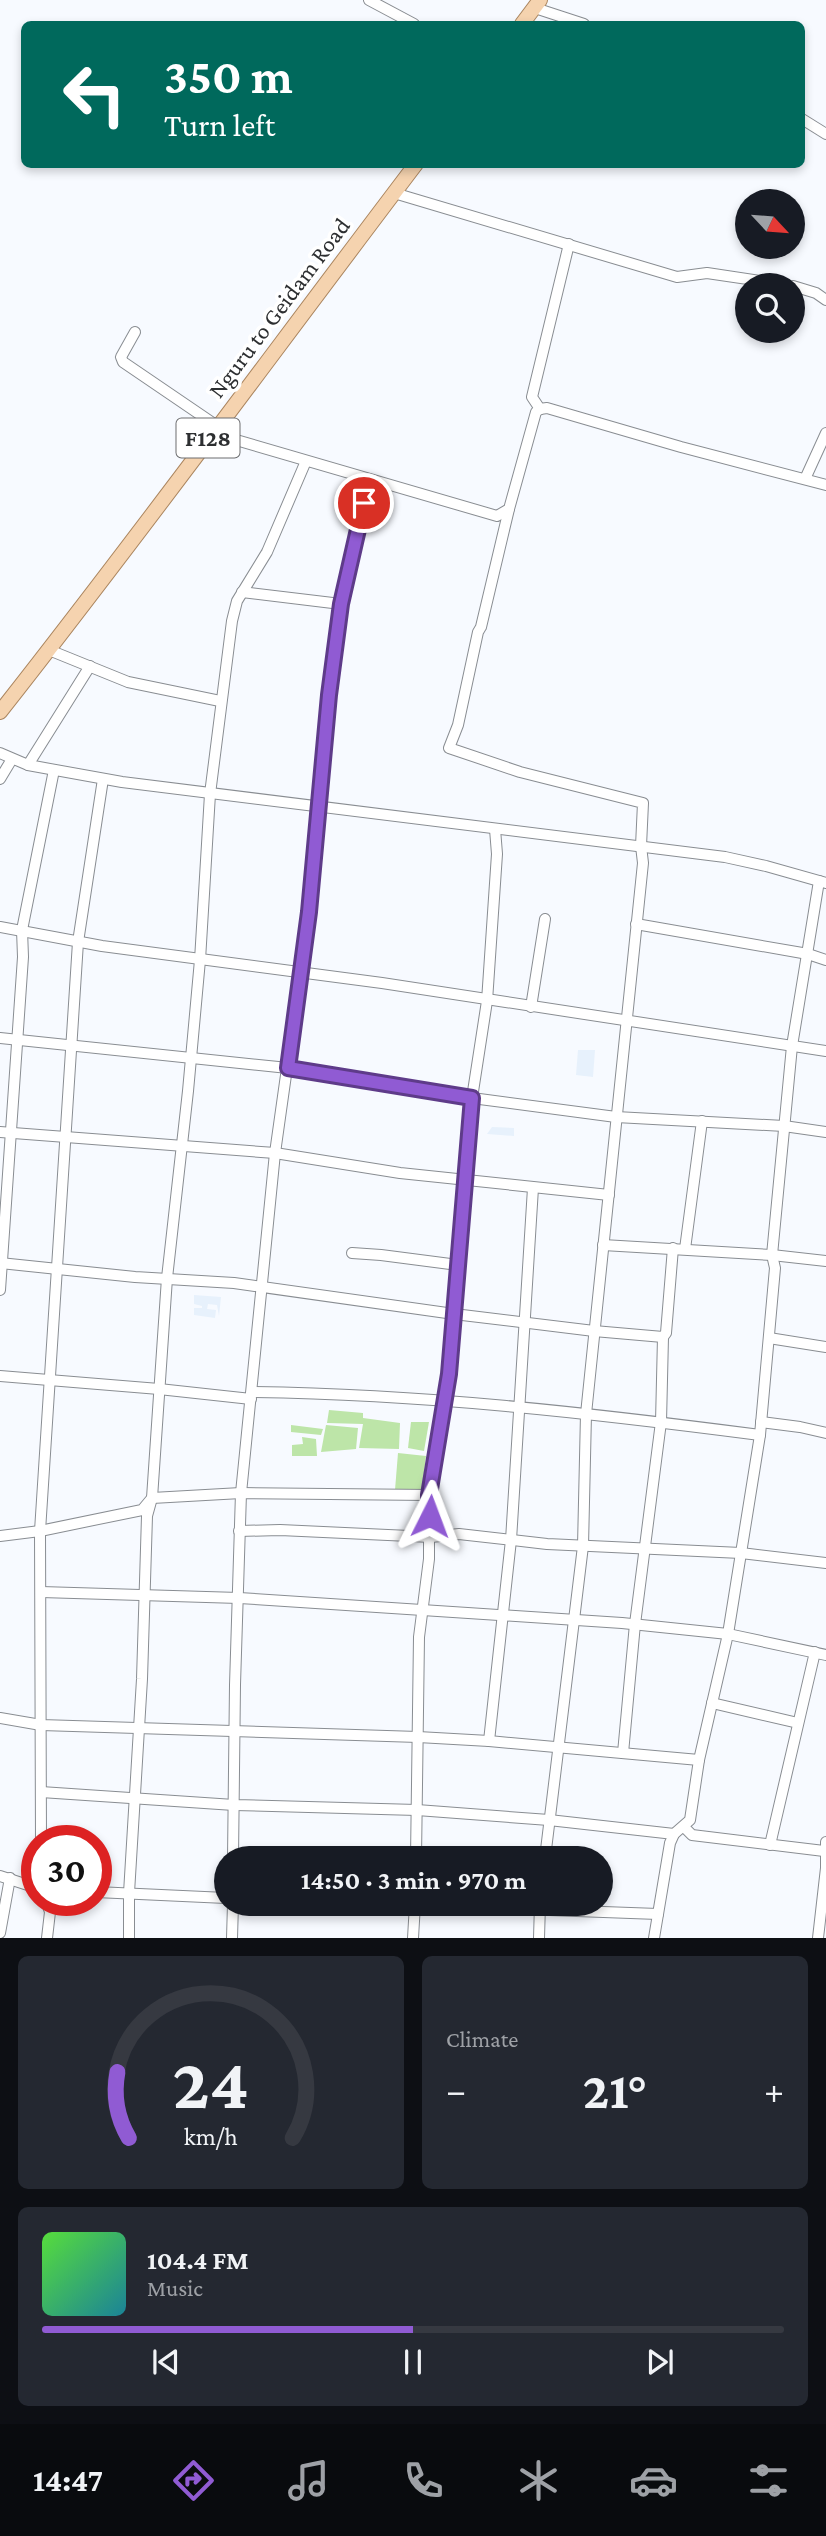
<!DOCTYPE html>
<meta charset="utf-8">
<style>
:root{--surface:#171b24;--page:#242831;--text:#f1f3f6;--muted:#9ea1a6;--line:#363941;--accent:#905bd3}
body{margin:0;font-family:"Crimson Pro",serif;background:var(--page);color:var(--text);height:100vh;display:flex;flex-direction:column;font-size:26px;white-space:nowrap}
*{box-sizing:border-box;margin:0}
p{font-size:23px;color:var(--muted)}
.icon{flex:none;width:38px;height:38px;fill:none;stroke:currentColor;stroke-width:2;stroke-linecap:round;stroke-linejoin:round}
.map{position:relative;height:1938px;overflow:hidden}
.drawer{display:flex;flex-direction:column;gap:18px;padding:18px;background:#0d0f14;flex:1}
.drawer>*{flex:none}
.guide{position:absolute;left:21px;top:21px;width:784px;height:147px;border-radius:10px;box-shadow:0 4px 10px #0003;background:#00695c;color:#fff;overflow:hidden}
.needle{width:46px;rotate:116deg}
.controls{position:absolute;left:735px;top:189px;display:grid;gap:14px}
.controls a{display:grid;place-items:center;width:70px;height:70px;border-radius:50%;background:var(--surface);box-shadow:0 4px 10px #0003;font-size:35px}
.speed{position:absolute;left:21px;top:1825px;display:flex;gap:14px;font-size:35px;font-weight:700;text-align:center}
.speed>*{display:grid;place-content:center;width:91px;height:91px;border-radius:50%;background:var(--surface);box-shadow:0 4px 10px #0003;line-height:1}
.speed .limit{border:10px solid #d22;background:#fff;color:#111}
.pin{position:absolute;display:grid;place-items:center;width:60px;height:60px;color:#fff;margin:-30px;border:4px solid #fff;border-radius:50%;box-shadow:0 2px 7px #0007}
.me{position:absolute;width:77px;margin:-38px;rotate:3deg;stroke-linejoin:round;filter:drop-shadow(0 0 5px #0008)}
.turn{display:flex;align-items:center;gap:24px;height:147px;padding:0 28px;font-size:32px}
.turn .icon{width:91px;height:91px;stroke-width:2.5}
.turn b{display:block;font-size:49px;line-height:60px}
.big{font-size:52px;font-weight:700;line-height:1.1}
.drawer .tile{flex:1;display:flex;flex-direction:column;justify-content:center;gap:10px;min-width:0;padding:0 24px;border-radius:10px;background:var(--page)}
.drawer .dial{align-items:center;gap:0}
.dial svg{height:182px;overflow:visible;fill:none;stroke:var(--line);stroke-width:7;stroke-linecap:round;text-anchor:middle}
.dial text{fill:var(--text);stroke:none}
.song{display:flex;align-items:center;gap:21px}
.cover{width:84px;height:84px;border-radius:10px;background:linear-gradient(135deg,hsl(110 70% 55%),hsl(190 70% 35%))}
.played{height:7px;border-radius:4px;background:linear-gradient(90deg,var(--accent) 50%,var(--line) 50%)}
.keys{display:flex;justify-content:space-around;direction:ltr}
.heat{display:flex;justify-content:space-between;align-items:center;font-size:38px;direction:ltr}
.drawer .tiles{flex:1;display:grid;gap:18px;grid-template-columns:1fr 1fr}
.tile:last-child{grid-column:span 2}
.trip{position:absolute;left:214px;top:1846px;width:399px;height:70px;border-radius:35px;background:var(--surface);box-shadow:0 4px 10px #0003;font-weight:700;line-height:70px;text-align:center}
.menu{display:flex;height:112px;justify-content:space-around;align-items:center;background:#090b0e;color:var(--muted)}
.menu .icon{width:49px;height:49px}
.menu .selected{color:var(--accent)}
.menu b{font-size:32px;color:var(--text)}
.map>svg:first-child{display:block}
.built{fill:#e7f1fc}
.park{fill:#bde5a8}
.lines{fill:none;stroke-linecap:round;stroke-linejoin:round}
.minor-casing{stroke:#898d92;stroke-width:12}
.major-casing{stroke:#ab8660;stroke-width:16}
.minor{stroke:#fff;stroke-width:10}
.major{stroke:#f5d3af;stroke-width:14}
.route-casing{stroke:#5e3b89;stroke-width:18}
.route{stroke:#905bd3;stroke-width:12}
.labels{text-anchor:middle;stroke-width:7;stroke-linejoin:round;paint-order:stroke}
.shield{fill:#fff;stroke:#6c6d6f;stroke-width:2}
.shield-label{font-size:23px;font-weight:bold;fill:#2d2f31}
.street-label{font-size:24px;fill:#2d2f31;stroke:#fff}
</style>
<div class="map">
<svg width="826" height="1938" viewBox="0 0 826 1938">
<rect width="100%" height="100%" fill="#f7faff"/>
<g class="built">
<path d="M578,1050H595L593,1077L576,1075Z"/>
<path d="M492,1127L514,1128V1136L487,1134Z"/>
<path d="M194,1295L221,1297L219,1316L217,1305L208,1304L207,1309L216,1310L215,1318L194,1315V1308H202V1306L194,1304Z"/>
</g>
<g class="park">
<path d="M329,1410L363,1413V1418L400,1423L399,1449L359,1448L363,1424L327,1423Z"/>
<path d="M411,1422H429L424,1451L408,1448Z"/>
<path d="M291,1425L323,1429L321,1435L291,1432Z"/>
<path d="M326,1425L358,1428L356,1449L321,1452Z"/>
<path d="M302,1437L316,1439L317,1456H292V1445L303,1444Z"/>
<path d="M398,1453L426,1456L422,1490H395Z"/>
</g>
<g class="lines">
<defs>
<g id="minor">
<path d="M369,0L414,24"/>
<path d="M535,8L584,24"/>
<path d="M802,119L826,134"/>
<path d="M394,193L677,277L707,273L787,285"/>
<path d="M793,286L816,293L826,300"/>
<path d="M135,332L121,357L123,362L217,426"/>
<path d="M540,409L547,408L681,447L826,485"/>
<path d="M540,409L532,397L569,244"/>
<path d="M212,433L497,516L509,509L536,412L540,409"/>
<path d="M805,479L826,433"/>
<path d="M509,509L481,627L478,632L458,725L449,748L520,772L643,803L641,846L643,863L586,1414L583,1546L545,1858"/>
<path d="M242,592L341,604"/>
<path d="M49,650L128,682L220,701"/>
<path d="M0,753L28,765L122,782L725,857L766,866L826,883"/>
<path d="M28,765L90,666"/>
<path d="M0,779L12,759"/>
<path d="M636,924L808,954L826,960"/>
<path d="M0,927L102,946L382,983L826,1051"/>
<path d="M531,1007L545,919"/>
<path d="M0,1038L288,1068L472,1098L616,1117L784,1126L826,1132"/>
<path d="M0,1132L275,1153L400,1173L609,1195"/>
<path d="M603,1245L772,1255L826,1261"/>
<path d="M685,1249L702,1121"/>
<path d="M352,1253L381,1255L458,1265"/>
<path d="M0,1263L135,1277L234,1283L454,1314L594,1331L663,1337"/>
<path d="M0,1290L23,957L22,930L54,770"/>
<path d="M769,1338L826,1347"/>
<path d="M0,1376L159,1389L251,1399"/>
<path d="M252,1392C422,1394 591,1413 760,1435"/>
<path d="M761,1422L800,1427L826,1433"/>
<path d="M239,1531L280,1530L431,1537L459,1534L547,1544L741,1553L826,1563"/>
<path d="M0,1536L40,1531L142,1510L152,1498L241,1493L429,1495"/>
<path d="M41,1592L239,1598L622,1623L728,1634L826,1655"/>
<path d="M712,1703L798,1723"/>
<path d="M0,1718L41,1725L418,1737L489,1741L699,1760"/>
<path d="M489,1741L511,1540L533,1188"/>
<path d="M623,1753L635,1624L661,1422L663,1337L666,1333L673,1248"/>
<path d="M41,1792L234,1805L417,1810L549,1820L674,1834"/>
<path d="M684,1827L692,1835L824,1851"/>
<path d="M41,1841L40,1531L78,942L103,779"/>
<path d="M770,1845L815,1652"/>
<path d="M233,1858L235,1685L241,1493L275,1153L309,912L329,695L341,604L370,480"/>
<path d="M416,1858L419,1637L429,1559V1495L449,1374L472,1098L487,1001L497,854L495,829"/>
<path d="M0,1876L37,1888"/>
<path d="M96,1892L226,1898"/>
<path d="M46,1900L50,1912L47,1938"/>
<path d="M390,1904L658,1914"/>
<path d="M0,1933L10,1878"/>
<path d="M129,1938V1893L142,1679L147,1516L152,1498L167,1278L188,1091L200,960L210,794L232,621L237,601L267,552L306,461"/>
<path d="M232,1938L233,1904"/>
<path d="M413,1938L415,1904"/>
<path d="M539,1938L540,1904"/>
<path d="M654,1938L670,1843L674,1834L690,1820L699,1760L728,1634L760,1435L775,1268L772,1255L792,1046L819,881"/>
<path d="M818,1938L826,1868V1842"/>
</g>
<g id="major">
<path d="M522,24L540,0"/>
<path d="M0,712C142,532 277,347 416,164"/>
</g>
</defs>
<use href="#minor" class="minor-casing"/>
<use href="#major" class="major-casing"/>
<use href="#minor" class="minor"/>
<use href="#major" class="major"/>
</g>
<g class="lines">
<defs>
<path id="route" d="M364,503L341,604L329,695L309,912L288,1068L472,1098L449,1374L429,1495L430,1516"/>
</defs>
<use href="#route" class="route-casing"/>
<use href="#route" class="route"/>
</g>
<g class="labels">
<rect class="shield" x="176.5" y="418.5" width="63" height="39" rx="5"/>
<g class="shield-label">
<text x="208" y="446">F128</text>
</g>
<g class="street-label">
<text transform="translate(279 308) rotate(-53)" y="8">Nguru to Geidam Road</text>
</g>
</g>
</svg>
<div class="controls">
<a><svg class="needle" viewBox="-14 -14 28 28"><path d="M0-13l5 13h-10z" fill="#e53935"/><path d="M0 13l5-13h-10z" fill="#9ea1a6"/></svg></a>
<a><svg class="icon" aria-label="search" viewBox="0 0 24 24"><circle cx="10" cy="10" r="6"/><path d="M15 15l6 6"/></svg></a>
</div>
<div class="speed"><div class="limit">30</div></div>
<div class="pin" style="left:364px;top:503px;background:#d93025"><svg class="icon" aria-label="arrive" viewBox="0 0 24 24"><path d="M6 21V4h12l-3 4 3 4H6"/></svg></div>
<svg class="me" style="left:430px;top:1516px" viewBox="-20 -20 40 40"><path d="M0-17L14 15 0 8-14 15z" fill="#905bd3" stroke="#fff" stroke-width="4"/></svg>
<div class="trip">14:50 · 3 min · 970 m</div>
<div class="guide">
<div class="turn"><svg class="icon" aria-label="left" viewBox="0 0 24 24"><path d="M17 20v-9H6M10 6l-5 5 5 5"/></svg><div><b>350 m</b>Turn left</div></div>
</div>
</div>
<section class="drawer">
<div class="tiles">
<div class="tile dial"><svg viewBox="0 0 100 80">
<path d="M14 69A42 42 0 1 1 86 69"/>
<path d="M14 69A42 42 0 0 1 9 40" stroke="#905bd3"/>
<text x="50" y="56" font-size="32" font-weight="700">24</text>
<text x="50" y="72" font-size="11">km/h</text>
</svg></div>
<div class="tile"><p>Climate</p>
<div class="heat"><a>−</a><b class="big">21°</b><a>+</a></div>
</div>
<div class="tile">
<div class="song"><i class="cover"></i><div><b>104.4 FM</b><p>Music</p></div></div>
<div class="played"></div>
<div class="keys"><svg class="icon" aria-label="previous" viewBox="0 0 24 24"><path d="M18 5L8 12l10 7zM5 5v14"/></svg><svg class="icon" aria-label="pause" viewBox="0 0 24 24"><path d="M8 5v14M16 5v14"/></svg><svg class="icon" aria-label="next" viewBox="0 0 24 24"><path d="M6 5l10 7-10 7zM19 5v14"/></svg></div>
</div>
</div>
</section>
<nav class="menu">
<b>14:47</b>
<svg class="icon selected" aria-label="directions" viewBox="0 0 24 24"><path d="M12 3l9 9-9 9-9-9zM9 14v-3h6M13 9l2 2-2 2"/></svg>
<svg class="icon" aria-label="music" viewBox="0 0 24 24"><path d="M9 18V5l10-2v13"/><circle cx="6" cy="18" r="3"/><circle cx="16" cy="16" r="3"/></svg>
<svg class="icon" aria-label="phone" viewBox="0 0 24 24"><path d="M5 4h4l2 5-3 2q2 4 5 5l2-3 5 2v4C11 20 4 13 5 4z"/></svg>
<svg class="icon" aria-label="climate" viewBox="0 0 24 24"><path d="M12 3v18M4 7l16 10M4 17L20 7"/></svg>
<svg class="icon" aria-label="car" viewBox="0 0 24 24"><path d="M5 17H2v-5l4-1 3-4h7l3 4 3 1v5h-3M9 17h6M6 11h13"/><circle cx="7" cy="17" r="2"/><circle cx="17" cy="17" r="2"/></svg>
<svg class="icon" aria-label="filters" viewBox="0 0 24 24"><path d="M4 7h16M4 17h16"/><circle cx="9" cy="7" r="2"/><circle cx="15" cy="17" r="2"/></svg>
</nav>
